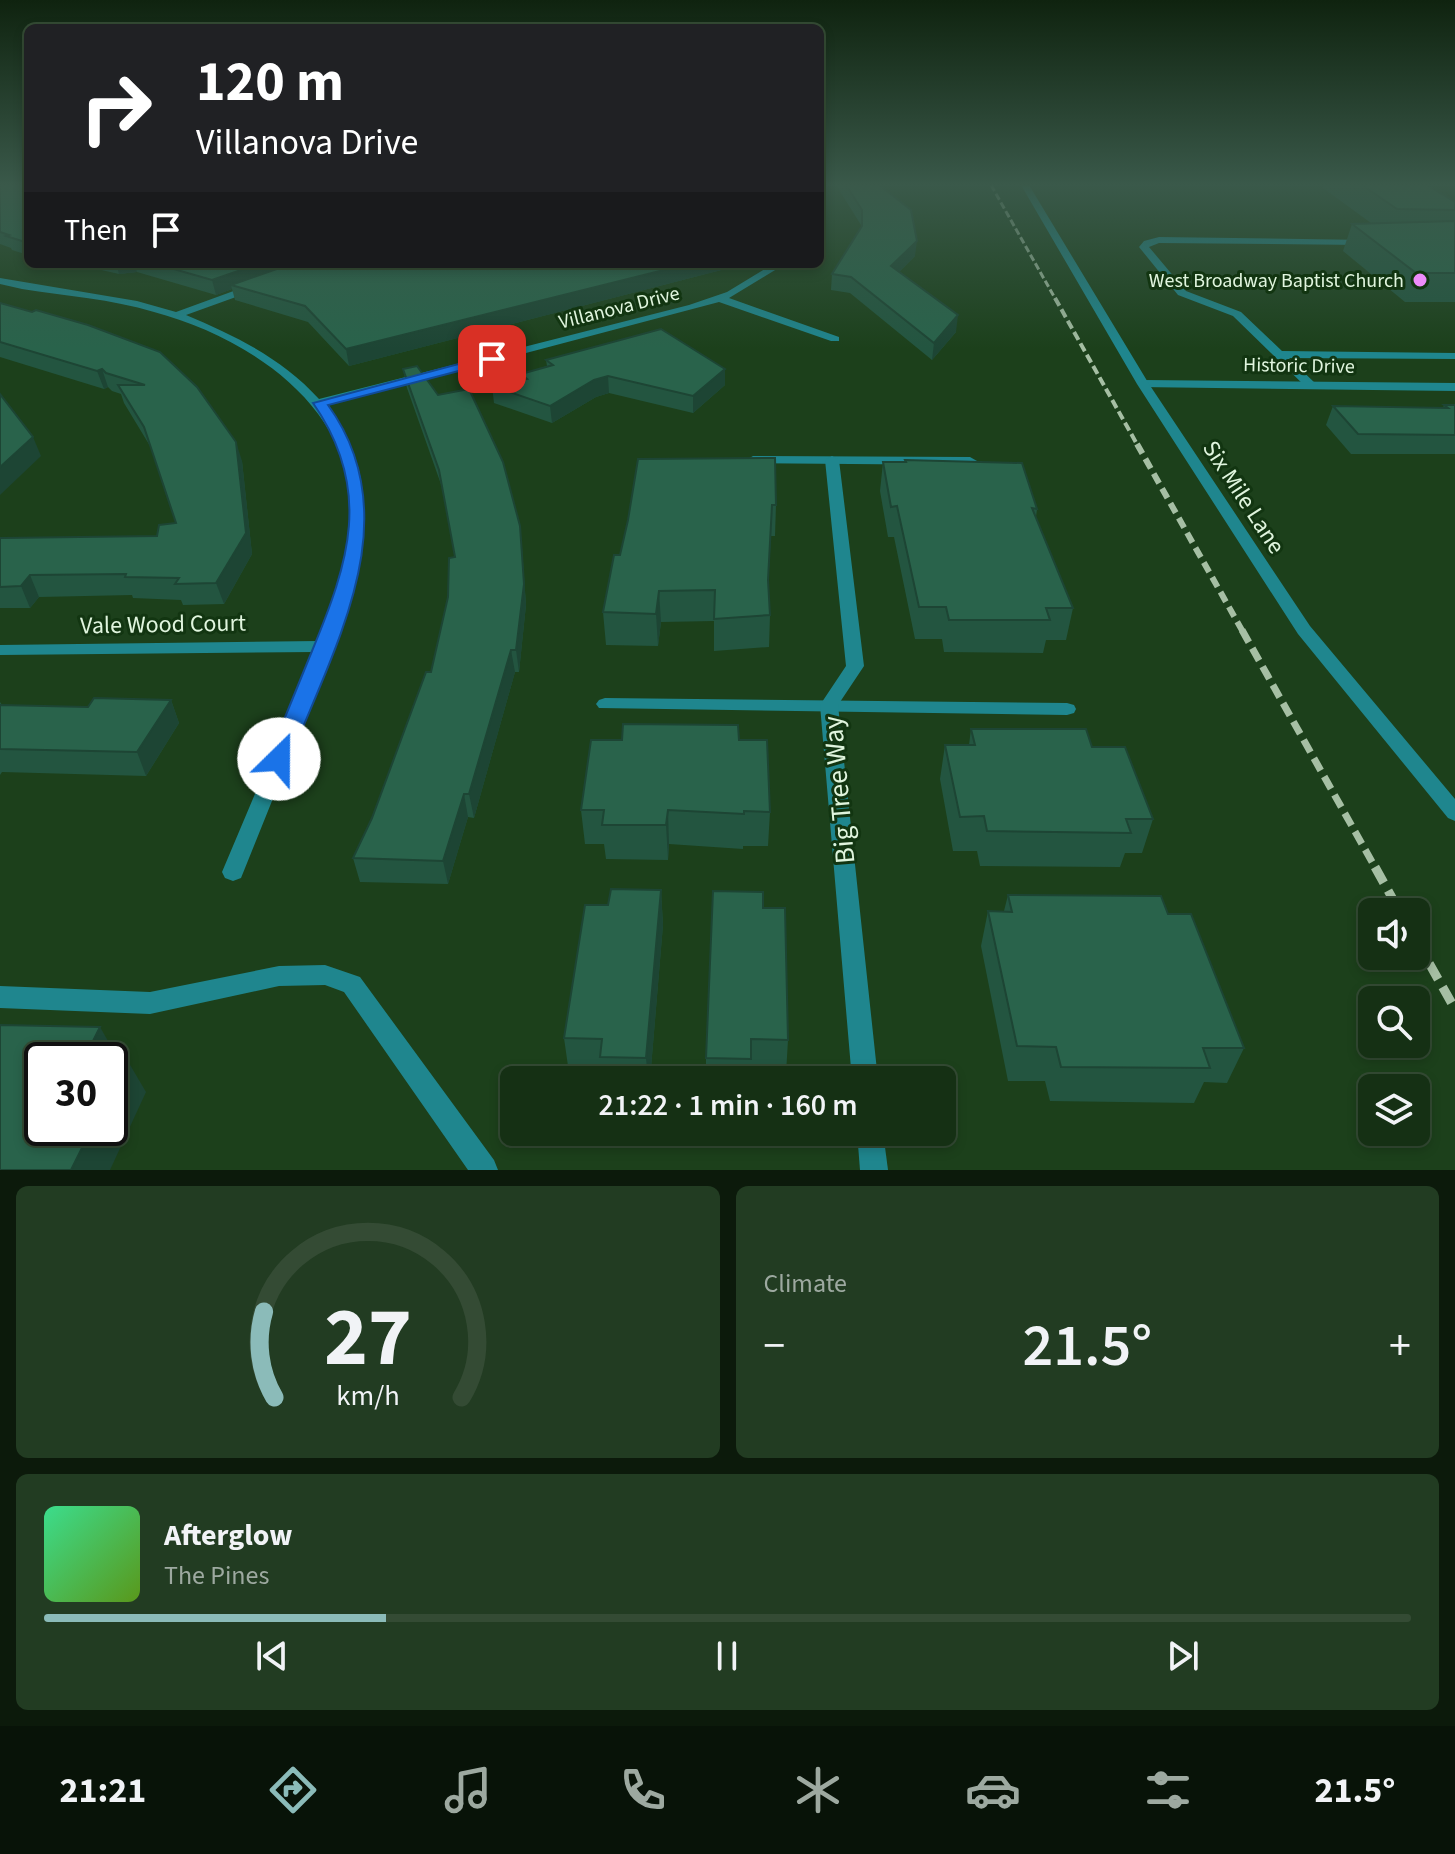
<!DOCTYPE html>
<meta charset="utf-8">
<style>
:root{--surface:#153014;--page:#223c22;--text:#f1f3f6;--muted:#9da9a0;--line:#344b34;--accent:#8bbbb9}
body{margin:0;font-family:"Source Sans 3",sans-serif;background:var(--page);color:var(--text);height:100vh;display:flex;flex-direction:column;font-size:30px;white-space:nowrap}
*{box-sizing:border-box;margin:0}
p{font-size:26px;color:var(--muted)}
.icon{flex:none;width:44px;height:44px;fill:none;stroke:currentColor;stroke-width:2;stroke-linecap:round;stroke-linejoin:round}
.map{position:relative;height:1170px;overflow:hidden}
.panel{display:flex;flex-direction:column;gap:16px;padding:16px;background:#0c1a0b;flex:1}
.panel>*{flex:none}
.guide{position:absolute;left:24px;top:24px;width:800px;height:244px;border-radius:12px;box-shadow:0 4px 12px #0003,0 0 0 2px var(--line);background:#202124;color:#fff;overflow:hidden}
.fabs{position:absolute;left:1358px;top:898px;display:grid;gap:16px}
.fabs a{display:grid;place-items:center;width:72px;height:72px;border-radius:12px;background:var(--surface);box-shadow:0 4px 12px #0003,0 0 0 2px var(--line);font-size:40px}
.speed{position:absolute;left:24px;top:1042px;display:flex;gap:16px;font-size:40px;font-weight:700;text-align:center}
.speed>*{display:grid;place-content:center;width:104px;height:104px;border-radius:50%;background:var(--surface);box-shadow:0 4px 12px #0003,0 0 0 2px var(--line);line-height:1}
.speed .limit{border:4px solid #111;border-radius:12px;background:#fff;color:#111}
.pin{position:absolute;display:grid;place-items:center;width:68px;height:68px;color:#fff;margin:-34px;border-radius:16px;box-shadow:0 4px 12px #0006}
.me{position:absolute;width:88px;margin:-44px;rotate:23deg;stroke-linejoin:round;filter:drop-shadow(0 0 6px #0008)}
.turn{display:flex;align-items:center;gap:28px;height:168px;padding:0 40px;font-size:36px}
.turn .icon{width:104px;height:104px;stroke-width:2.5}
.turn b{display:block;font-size:56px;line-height:68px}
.then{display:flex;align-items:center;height:76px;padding:0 40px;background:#0003;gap:16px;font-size:30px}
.big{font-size:60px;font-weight:600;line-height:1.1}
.panel .card{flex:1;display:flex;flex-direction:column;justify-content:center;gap:12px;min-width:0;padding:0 28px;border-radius:12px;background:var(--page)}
.panel .dial{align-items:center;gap:0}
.dial svg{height:208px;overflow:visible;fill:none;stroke:var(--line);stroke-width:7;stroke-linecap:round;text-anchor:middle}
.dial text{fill:var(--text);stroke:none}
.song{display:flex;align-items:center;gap:24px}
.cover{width:96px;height:96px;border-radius:12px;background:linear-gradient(135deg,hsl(150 70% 55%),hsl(90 70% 35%))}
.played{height:8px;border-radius:4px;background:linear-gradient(90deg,var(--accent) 25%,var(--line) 25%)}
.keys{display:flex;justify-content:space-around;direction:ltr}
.heat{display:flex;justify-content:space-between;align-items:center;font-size:44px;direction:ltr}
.panel .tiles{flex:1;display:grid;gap:16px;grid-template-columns:1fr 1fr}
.card:last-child{grid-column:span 2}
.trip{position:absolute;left:500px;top:1066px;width:456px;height:80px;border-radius:12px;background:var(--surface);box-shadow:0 4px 12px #0003,0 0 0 2px var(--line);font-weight:600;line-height:80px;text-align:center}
.dock{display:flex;height:128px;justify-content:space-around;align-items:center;background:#081308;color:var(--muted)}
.dock .icon{width:56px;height:56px}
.dock .current{color:var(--accent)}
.dock b{font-size:36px;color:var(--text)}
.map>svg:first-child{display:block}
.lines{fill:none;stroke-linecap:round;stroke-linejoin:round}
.service{fill:#1f868e;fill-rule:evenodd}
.minor{fill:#1f868e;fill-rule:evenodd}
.tertiary{fill:#1f868e;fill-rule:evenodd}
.rail-far4{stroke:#a6bfa4;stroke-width:3;stroke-dasharray:7 3;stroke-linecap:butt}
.rail-far3{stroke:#a6bfa4;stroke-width:4;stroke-dasharray:9 4;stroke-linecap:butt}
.rail-far2{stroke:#a6bfa4;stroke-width:6;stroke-dasharray:11 6;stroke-linecap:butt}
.rail-far1{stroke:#a6bfa4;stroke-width:7;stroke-dasharray:14 7;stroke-linecap:butt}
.rail{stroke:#a6bfa4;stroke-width:9;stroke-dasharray:18 9;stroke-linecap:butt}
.wall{fill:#235540}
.shaded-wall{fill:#1d4534}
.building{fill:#29634b;stroke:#1d4534;stroke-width:2}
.route{fill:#1a73e8;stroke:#114b97;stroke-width:2}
.poi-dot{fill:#ed8cf9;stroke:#123511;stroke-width:3}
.labels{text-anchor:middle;stroke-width:6;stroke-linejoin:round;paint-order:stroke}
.far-poi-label{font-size:20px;fill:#e0f5de;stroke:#123511;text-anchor:end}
.far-street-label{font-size:20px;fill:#e0f5de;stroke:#123511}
.street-label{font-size:24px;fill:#e0f5de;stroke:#123511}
.near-street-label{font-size:28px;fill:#e0f5de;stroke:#123511}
</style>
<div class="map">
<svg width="1455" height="1170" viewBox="0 0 1455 1170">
<rect width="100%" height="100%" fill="#1c401b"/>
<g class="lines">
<g class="service">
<path d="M1159,237L1368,240L1370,242L1365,245L1159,243L1149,247L1186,291L1241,312L1282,351L1455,353V359L1289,358L1317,385L1311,389L1307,388L1233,316L1178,295L1139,247L1144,241Z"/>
<path d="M753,456L970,457L977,461L970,465L748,463L746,460Z"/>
<path d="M605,698L1067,703L1074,705L1076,709L1074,713L1067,715L599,708L596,704L599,700Z"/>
</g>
<g class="minor">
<path d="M773,264H785L729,298L839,337V341H831L719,302L325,406C381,468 368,554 342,627L241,878L233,881L225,878L222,872L315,652L0,655V645L319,641C338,595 356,542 350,492C339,396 240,335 154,312C111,299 66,296 22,289L0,284V278L137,301L176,312L250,285H258V289L186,315C236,336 283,359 319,399L689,305L727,292Z"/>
<path d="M1143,380L1455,383V391L1139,387V381Z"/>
<path d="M832,456L839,460L864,666L838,705L878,1080H852L820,705L846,666L825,460Z"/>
<path d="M325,965L360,977L494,1160L498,1170H468L344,992L325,985L279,986L150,1014L0,1008V986L150,992L279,966Z"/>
<path d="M857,1132H883L888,1170H860Z"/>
</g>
<path class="tertiary" d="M1021,185H1029L1149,384L1310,626L1455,799V821L1448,818L1298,634L1137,384Z"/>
<path class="rail-far4" d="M991,185L1056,300"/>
<path class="rail-far3" d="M1055,298L1138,446"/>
<path class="rail-far2" d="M1137,444L1243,632"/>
<path class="rail-far1" d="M1242,630L1376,869"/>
<g class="rail">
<path d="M1375,867L1400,912"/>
<path d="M1416,940L1455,1009"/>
</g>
</g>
<g class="wall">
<path d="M0,185H28V255L12,250L11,248L0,244Z"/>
<path d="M836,185H879L915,256L899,272L956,332L932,360L850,293L831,290L832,274L861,228V225Z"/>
<path d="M1324,185H1427L1455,202V302H1405L1343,251L1352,224L1371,223L1323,188Z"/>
<path d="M75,264H733V267L349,366L308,322L235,300L232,289L216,295L137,272L119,274Z"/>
<path d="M0,303L32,312L88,325L242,461L252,554L224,604L183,605L181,600L133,598L132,595L39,597L30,608H0V538L157,536L176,523L150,446L124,403L121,394L112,391L108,387L104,389L0,357Z"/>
<path d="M546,360L725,385L693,413L609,393L596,397L552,423L494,403L492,386L522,380L521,374L547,366Z"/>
<path d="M403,369L520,526L522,547L526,605L519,672H515L474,818L468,817L448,884L360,882L353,858L372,818L431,672L448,597L455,557L443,490L407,388Z"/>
<path d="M1444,405H1455V454H1351L1326,425L1333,406L1443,408Z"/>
<path d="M905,460L1037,509L1036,517L1073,608L1066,640H1046L1043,653L944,652L942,639H915L894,537H888L880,491L883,462H905Z"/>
<path d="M776,505L775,536H771L768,587L770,615L769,647L714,651V621L661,622L658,646L606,645L603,612L620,555L628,520Z"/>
<path d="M171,700L179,723L146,776L2,772L0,775V702L2,705L88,707Z"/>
<path d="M971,729L1092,747L1153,819L1142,853H1125L1120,867L980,866L977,851H953L940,779L945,745H969Z"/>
<path d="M739,740L770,812L768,846H743V849L669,844L668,860L606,859L604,844H585L581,810Z"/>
<path d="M661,890L663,925L650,1080H603L602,1074L569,1073L564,1038L608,905Z"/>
<path d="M1008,895L1168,914L1244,1048L1227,1083L1204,1082L1194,1103L1050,1101L1045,1081H1008L981,946L988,911H1004Z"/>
<path d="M763,908L788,1040L786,1074L751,1073L750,1080H706V1058Z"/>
</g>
<g class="shaded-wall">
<path d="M917,241L915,256L890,281L891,266Z"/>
<path d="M116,264H134L137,272L119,274Z"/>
<path d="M258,264H303L231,285L232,289L216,295L212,280Z"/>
<path d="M688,264H733V267L349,366L346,349Z"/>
<path d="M958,315L956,332L932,360L934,343Z"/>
<path d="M102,369L108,387L104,389L97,371Z"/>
<path d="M725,369V385L693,413V396Z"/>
<path d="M608,376L609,393L596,397L552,423L550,406L594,380Z"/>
<path d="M33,437L41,456L0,495V467Z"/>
<path d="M236,442L242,461L252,554L224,604L216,583Z"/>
<path d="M520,526L526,605L519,672L516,650Z"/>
<path d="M30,575L39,597L30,608L21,586Z"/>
<path d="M659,591L661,622L658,646L656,614Z"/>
<path d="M511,650L515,672L474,818L469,794Z"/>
<path d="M171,700L179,723L146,776L137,752Z"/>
<path d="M464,794L468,817L448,884L443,861Z"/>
<path d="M668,810L669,844L668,860L666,825Z"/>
<path d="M661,890L663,925L650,1080H648L646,1058Z"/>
<path d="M100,1027L120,1062L85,1057Z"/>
<path d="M126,1058L146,1092L110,1170H71L92,1128H110V1091Z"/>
</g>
<g class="building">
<path d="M0,185H28V243L6,236L9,235L0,232Z"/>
<path d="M846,185H879L911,210L917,241L891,266L958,315L934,343L851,277L832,274L862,226V210Z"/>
<path d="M1362,185H1427L1455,202V210L1397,209Z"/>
<path d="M1455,221V273H1416L1352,224Z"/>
<path d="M156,264H258L212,280Z"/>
<path d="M291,264L537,265L536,264H688L346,349L305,306L231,285Z"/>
<path d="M0,303L32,312L36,310L88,325L160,352L197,387L236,442L246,533L216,583L175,584L179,578L125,577L126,574L30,575L21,586L0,587V538L157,536L159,525L176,523L144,427L118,385H145L106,373L102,369L97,371L0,342Z"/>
<path d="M661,329L725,369L693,396L608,376L594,380L550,406L492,386L527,379L521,374L553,365L546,360Z"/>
<path d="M417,366L438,395L469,389L503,462L520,526L524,584L516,650H511L469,794H464L443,861L353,858L372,818L426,672H431L448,597L449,558L455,557L439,470L403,369Z"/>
<path d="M0,394L33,437L0,467Z"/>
<path d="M1444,405H1455V435L1358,434L1333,406L1448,408Z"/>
<path d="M775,458L776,505H772L768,580L770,615L714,619L715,590L659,591L656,614L603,612L614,555H620L628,520L638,459Z"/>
<path d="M905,460L1022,463L1037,509L1032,508L1073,608H1046L1050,620H949L946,607H919L897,506L891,507L883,462H906Z"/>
<path d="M94,698L171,700L137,752L0,749V705L88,707Z"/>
<path d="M623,724L738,725L739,740H767L770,812L744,811V814L668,810L666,825H602L604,810H581L591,740H622Z"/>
<path d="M971,729H1086L1092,747H1125L1153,819H1126L1131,833L987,831L984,816L960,817L945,745H975Z"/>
<path d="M611,889L661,890L646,1058L600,1057L602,1039L564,1038L585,905H608Z"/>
<path d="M713,891L763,892V908H785L788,1040L751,1039V1059L706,1058Z"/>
<path d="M1008,895L1161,896L1168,914H1191L1244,1048H1203L1210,1068L1061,1067L1056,1047L1017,1046L988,911L1012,912Z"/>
<path d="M0,1025L100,1027L85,1057L126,1058L110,1091V1060H42V1128H92L71,1170H0Z"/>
</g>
<linearGradient id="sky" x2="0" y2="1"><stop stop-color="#0f230f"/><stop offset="0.53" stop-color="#3a594a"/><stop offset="1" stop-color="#3a594a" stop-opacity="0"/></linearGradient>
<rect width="1455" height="349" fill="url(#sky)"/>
<path class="route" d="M492,355L499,359L497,361L328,405C410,518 334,646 290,759L287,765H271L268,759C283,723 297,687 312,651C349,562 373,489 313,403Z"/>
<circle class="poi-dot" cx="1420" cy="280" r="8"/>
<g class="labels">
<g class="far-poi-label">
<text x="1404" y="287">West Broadway Baptist Church</text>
</g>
<g class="far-street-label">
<text transform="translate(619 307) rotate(-14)" y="7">Villanova Drive</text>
<text transform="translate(1299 365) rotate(1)" y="7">Historic Drive</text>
</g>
<g class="street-label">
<text transform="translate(1244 497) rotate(57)" y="8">Six Mile Lane</text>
<text transform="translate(163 624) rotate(-1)" y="8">Vale Wood Court</text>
</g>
<g class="near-street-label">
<text transform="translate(838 790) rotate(-95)" y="10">Big Tree Way</text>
</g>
</g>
</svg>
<div class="fabs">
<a><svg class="icon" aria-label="sound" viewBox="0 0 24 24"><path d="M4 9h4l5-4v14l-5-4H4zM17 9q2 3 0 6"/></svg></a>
<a><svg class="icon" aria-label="search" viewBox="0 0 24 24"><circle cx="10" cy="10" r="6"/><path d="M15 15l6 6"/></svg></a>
<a><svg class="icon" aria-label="layers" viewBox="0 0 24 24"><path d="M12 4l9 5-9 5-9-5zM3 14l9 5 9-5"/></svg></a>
</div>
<div class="speed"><div class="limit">30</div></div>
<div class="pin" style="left:492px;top:359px;background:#d93025"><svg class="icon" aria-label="arrive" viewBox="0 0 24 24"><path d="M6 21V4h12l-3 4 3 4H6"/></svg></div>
<svg class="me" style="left:279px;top:759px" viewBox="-20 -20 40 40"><circle r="19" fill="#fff"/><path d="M0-13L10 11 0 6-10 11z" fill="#1a73e8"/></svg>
<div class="trip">21:22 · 1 min · 160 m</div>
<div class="guide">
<div class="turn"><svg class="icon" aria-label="right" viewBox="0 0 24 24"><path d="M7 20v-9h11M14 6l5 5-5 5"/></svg><div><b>120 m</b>Villanova Drive</div></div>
<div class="then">Then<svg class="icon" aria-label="arrive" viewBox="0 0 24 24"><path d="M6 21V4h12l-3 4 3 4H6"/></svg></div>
</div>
</div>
<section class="panel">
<div class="tiles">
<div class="card dial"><svg viewBox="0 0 100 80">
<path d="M14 69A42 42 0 1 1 86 69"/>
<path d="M14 69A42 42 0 0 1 10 36" stroke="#8bbbb9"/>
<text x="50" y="56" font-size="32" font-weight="700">27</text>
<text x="50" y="72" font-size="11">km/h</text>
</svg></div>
<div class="card"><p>Climate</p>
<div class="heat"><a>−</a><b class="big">21.5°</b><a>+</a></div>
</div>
<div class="card">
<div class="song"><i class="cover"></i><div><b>Afterglow</b><p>The Pines</p></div></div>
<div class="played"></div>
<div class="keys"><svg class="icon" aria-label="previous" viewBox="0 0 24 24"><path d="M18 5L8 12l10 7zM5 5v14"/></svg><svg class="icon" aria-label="pause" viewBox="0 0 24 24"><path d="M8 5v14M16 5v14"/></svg><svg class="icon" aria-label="next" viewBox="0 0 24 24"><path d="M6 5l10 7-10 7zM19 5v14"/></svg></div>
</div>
</div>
</section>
<nav class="dock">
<b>21:21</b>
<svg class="icon current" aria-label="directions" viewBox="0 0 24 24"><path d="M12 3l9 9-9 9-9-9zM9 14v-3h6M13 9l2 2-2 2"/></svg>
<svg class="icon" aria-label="music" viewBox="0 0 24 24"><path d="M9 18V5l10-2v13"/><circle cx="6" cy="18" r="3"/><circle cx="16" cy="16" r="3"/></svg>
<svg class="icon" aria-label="phone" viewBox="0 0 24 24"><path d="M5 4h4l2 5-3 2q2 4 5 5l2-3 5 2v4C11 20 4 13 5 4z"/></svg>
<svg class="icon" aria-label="climate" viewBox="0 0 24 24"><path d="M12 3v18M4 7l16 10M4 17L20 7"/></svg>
<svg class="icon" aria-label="car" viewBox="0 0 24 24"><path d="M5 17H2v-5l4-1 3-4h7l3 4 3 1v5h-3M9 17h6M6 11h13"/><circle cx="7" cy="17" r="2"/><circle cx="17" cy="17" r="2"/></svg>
<svg class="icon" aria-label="filters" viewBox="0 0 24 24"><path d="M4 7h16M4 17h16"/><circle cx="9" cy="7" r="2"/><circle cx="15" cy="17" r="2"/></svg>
<b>21.5°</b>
</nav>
